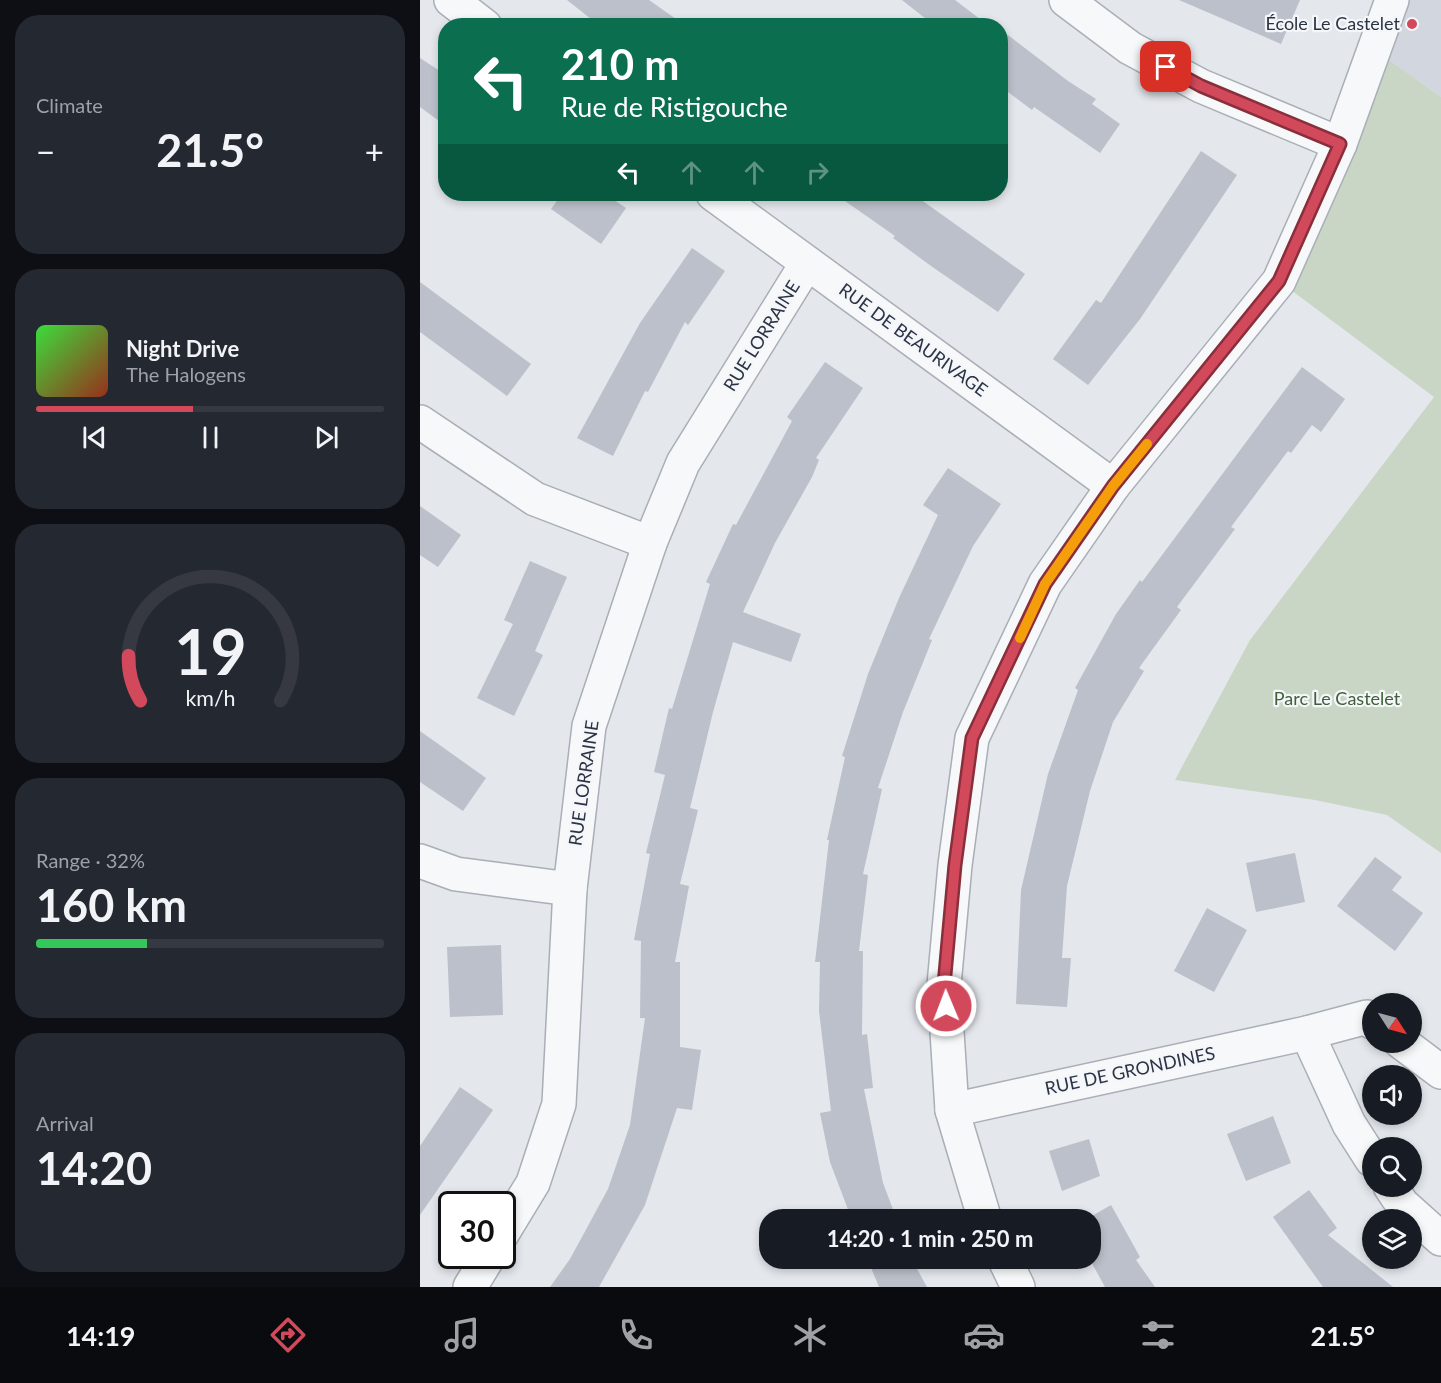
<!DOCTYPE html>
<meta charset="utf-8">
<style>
:root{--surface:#171b24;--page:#242831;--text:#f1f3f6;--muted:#9ea1a6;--line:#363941;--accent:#d1495b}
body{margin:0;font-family:Lato,sans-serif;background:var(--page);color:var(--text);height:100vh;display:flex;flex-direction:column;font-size:22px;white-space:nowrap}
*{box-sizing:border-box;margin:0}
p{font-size:20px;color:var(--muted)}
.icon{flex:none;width:33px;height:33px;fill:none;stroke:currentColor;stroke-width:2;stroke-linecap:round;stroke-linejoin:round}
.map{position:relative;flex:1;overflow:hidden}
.panel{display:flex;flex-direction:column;gap:15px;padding:15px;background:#0d0f14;width:420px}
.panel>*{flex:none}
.hud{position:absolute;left:18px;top:18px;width:570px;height:183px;border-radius:24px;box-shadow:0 3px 9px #0003;background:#0b6e4f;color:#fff;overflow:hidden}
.needle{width:39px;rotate:126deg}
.buttons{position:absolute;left:942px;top:993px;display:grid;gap:12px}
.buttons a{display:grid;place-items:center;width:60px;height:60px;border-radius:50%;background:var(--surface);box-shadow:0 3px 9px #0003;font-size:30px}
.speed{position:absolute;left:18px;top:1191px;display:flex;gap:12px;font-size:30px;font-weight:700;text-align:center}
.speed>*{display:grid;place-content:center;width:78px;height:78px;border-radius:50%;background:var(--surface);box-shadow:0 3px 9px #0003;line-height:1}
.speed .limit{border:3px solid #111;border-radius:9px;background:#fff;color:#111}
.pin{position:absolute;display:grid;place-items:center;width:51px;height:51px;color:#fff;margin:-26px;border-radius:12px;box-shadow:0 3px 9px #0006}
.me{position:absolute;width:66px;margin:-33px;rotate:359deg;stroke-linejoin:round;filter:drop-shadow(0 0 4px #0008)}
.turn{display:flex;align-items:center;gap:21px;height:126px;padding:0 24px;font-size:27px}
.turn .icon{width:78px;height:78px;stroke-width:2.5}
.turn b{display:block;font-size:42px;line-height:51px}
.lanes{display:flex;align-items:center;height:57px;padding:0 24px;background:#0003;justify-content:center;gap:30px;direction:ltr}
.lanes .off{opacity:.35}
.big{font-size:45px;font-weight:700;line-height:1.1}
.panel .tile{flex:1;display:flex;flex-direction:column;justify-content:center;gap:9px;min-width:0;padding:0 21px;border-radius:24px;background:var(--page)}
.panel .dial{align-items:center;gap:0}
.dial svg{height:156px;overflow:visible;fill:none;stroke:var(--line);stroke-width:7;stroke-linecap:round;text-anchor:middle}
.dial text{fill:var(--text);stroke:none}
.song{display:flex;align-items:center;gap:18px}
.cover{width:72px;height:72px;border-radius:9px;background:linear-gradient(135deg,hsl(120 70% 55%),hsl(10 70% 35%))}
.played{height:6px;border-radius:3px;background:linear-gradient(90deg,var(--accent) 45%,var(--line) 45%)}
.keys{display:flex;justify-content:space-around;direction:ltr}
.heat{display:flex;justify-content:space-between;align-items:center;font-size:33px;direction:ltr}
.charge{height:9px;border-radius:4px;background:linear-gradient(90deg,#34c759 32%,var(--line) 0)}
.trip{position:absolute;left:339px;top:1209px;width:342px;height:60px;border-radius:24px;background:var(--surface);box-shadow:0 3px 9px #0003;font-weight:700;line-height:60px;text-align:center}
.tab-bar{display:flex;height:96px;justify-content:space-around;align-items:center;background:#090b0e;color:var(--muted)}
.tab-bar .icon{width:42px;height:42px}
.tab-bar .on{color:var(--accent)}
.tab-bar b{font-size:27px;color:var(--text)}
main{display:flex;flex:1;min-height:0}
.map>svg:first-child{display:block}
.built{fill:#d2d6de}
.green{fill:#c9d6c5}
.building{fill:#bbc0ca}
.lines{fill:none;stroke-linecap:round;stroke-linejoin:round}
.minor-casing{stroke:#a9aeb7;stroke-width:36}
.minor{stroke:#f7f8fa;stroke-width:33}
.route-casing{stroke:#882f3b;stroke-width:15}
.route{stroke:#d1495b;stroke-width:10}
.slow{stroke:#f59e0b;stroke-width:10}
.poi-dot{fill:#d1495b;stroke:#f4f6f9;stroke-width:2}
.labels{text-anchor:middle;stroke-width:4.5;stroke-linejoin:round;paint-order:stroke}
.poi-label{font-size:18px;fill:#2b3445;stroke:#f4f6f9;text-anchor:end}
.street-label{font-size:18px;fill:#2b3445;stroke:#f4f6f9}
.park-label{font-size:18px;fill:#3f6138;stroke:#f4f6f9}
</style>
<main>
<section class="panel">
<div class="tile"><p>Climate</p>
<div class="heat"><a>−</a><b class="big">21.5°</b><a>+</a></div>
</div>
<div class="tile">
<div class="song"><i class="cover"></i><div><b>Night Drive</b><p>The Halogens</p></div></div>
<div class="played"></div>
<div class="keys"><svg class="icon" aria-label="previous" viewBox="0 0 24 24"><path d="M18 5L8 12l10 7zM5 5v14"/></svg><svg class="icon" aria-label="pause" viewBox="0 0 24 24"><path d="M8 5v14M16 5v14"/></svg><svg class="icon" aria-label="next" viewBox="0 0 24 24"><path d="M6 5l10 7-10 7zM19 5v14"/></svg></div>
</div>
<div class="tile dial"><svg viewBox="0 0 100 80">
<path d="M14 69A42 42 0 1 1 86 69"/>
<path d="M14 69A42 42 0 0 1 8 46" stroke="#d1495b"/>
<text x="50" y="56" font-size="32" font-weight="700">19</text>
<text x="50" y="72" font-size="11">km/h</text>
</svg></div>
<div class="tile"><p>Range · 32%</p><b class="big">160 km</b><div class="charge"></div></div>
<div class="tile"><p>Arrival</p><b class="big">14:20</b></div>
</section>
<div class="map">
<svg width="1021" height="1287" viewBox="0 0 1021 1287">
<rect width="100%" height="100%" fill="#e4e7ec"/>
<path class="built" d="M972,0H1021V97L954,49Z"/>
<path class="green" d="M954,49L1021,97V853L967,815L895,800L755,780L830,640L1014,397L859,281Z"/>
<g class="building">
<path d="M147,0H229L266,26H180Z"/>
<path d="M482,0H535L569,26H515Z"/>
<path d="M759,0H880L861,44Z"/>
<path d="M580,29L648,81L676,99L672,104L700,124L680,153L614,107L612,110L580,86Z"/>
<path d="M0,58L26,75V126L0,107Z"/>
<path d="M781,151L817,175L720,319L668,385L633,359L676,300L681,303Z"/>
<path d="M142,194H185L206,208L181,244L131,209Z"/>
<path d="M415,194H493L605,274L578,312L511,266L473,238L475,236Z"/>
<path d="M272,248L305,271L268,325L265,322L228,392L225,391L193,456L157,438L220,323Z"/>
<path d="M0,282L111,364L87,396L0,332Z"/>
<path d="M405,362L443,388L396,458L399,460L392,477L355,543L323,612L381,634L371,662L313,642L293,712L270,808L278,810L260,884L269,886L255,962H260V1047L281,1050L272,1110L257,1108L225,1205L179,1287H130L150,1259L188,1189L210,1125L225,1018H220L221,941L214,940L230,854L226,853L245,775L234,772L249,708L252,709L290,584L286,582L313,524L316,525L372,421L367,417Z"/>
<path d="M882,367L925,399L901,432L892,425L871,453L868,451L811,527L815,529L757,607L761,610L719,668L724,671L693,722L670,791L647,886L642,958H651L647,1007L596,1004L601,890L628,774L658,690L655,688L696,614L720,580L722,582Z"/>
<path d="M528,468L581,504L553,546L509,639L512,640L483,712L458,788L462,789L443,874L448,875L439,951H443L442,1035L447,1034L453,1088L444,1089L463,1183L477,1220H432L410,1162L400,1113L411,1111L399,1011L400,962H395L409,840H407L425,757L422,756L448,674L479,598L518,515L503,505Z"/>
<path d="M0,506L41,535L18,567L0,555Z"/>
<path d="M110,561L147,577L115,651L123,655L94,716L57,698L93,624L84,620Z"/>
<path d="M0,731L66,778L43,811L0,782Z"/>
<path d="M875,853L885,902L836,912L826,863Z"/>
<path d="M955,857L982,877L972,890L1003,913L975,951L917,906Z"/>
<path d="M787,908L827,930L794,992L754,971Z"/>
<path d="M81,945L83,1015L30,1017L27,947Z"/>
<path d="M40,1087L73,1110L0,1215V1146Z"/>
<path d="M853,1116L871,1163L826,1181L807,1134Z"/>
<path d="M669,1139L680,1176L642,1191L629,1151Z"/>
<path d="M889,1190L917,1228L908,1235L973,1287H903L853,1217Z"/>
<path d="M691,1205L720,1257L716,1260L735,1287H685L669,1258L670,1220H665Z"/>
<path d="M447,1258H491L507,1287H459Z"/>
</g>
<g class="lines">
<defs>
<g id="minor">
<path d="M31,0L65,26"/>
<path d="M646,0L710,48L781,86L920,144"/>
<path d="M293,194L693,486"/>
<path d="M0,422L115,499L230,543"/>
<path d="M0,861L36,874L150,889"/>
<path d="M887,1033L947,1017L952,1022"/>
<path d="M981,1042L1021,1072"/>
<path d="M532,1110L887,1033L929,1124L952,1160"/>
<path d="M970,1186L982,1204L1021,1239"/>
<path d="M565,1220L532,1110L524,985L535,865L552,738L625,584L693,486L859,281L920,144L972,0"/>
<path d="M82,1234L113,1183L139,1104L150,889L169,726L230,543L263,463L387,263"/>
<path d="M584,1258L598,1287"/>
<path d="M50,1287L69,1256"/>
</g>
</defs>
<use href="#minor" class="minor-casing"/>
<use href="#minor" class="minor"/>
</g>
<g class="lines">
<defs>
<path id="route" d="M526,1006L524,985L535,865L552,738L625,584L693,486L859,281L920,144L781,86L746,67"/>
</defs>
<use href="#route" class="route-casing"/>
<use href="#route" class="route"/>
<path class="slow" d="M600,638L625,584L693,486L727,444"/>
</g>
<circle class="poi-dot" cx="992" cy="24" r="6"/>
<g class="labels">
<g class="poi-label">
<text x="980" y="30">École Le Castelet</text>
</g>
<g class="street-label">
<text transform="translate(342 336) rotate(-58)" y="6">RUE LORRAINE</text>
<text transform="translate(493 340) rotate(36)" y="6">RUE DE BEAURIVAGE</text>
<text transform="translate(164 783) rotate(-82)" y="6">RUE LORRAINE</text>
<text transform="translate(710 1071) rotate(-12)" y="6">RUE DE GRONDINES</text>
</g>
<g class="park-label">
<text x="917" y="705">Parc Le Castelet</text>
</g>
</g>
</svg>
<div class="buttons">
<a><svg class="needle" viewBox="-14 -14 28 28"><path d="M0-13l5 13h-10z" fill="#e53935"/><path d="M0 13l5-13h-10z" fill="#9ea1a6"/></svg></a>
<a><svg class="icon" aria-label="sound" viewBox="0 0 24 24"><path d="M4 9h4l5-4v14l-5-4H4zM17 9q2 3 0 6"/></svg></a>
<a><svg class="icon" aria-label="search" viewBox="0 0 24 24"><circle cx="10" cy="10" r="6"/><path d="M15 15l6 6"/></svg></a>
<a><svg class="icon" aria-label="layers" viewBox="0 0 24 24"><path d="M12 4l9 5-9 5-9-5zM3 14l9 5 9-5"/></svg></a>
</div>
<div class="speed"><div class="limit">30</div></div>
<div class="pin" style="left:746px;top:67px;background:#d93025"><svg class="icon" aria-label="arrive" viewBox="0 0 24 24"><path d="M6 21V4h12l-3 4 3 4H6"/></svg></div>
<svg class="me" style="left:526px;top:1006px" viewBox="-20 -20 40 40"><circle r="17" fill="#d1495b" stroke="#fff" stroke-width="3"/><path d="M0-11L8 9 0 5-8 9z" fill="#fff"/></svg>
<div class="trip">14:20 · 1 min · 250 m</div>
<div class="hud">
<div class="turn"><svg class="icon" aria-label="left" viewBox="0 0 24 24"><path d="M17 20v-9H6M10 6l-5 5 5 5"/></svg><div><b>210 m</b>Rue de Ristigouche</div></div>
<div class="lanes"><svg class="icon" aria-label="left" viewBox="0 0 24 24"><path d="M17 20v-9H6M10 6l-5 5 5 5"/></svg><svg class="icon off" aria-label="ahead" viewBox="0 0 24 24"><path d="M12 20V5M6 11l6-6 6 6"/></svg><svg class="icon off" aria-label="ahead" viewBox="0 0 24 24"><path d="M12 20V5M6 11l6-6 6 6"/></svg><svg class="icon off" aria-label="right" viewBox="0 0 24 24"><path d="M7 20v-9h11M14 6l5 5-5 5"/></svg></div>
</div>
</div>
</main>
<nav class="tab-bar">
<b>14:19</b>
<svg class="icon on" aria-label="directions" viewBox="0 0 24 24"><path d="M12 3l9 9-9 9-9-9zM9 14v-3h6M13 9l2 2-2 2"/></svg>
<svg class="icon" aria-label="music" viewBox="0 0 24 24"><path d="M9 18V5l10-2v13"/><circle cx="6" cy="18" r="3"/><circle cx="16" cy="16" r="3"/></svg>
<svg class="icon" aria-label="phone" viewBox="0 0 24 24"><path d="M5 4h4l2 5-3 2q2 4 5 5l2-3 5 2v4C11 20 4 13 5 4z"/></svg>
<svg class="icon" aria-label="climate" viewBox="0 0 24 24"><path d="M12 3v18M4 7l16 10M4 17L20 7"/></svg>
<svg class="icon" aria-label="car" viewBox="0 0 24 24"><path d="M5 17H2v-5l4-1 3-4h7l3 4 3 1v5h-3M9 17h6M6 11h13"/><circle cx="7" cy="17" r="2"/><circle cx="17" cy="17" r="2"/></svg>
<svg class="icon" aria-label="filters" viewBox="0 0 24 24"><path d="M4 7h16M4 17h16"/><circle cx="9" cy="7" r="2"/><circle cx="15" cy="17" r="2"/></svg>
<b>21.5°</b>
</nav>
